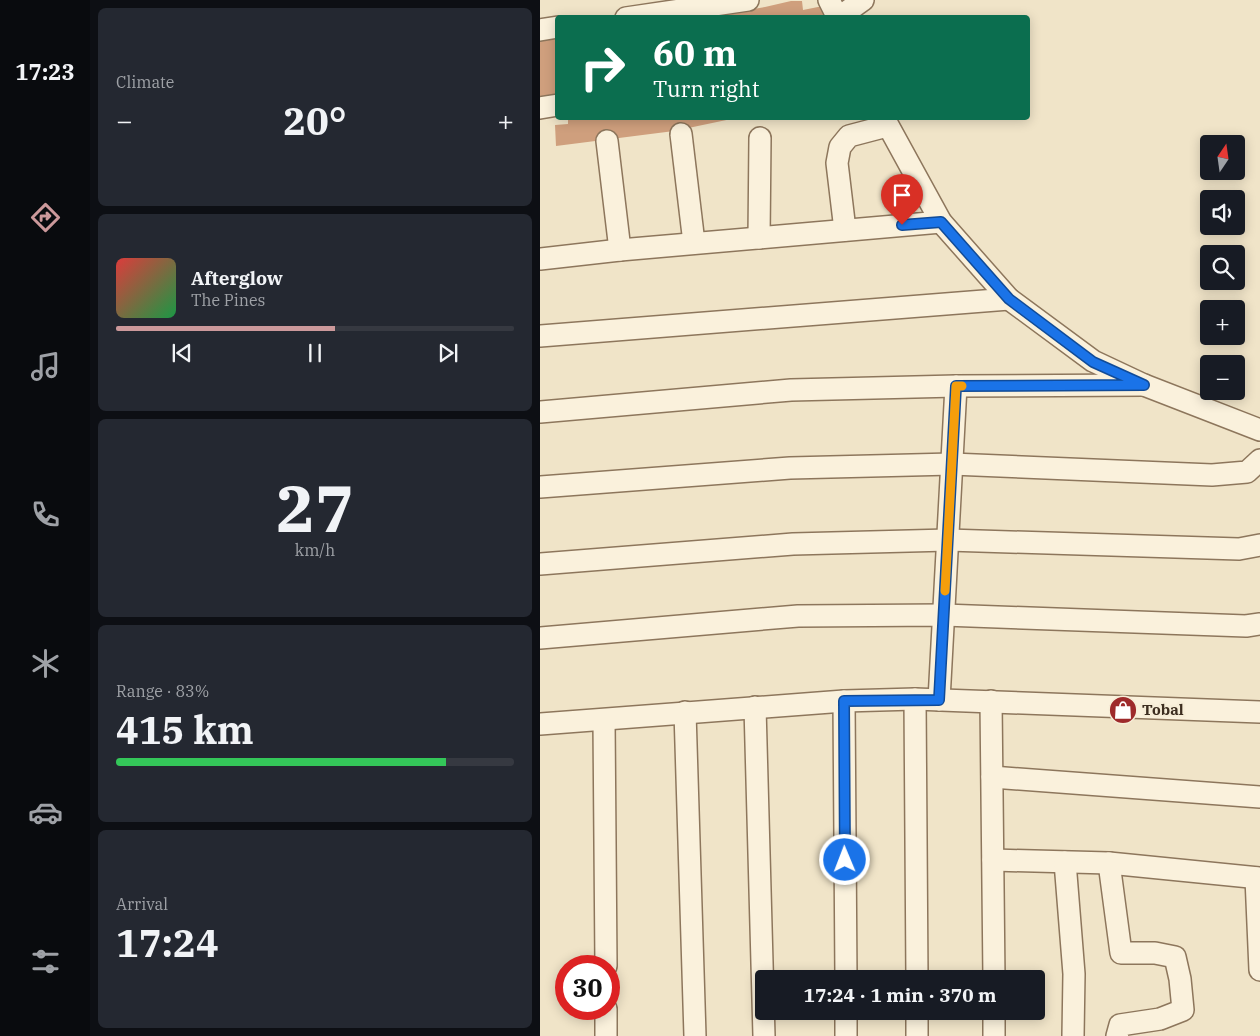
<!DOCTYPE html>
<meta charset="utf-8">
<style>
:root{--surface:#171b24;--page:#242831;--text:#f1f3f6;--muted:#9ea1a6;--line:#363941;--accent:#cc999b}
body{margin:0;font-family:"IBM Plex Serif",serif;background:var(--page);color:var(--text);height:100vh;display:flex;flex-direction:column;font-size:19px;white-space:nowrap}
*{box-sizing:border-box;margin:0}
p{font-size:16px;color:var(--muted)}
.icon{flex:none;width:28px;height:28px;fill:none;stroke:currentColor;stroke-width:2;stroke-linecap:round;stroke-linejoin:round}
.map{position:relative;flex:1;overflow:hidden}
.drawer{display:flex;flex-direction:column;gap:8px;padding:8px;background:#0d0f14;width:450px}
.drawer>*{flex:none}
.banner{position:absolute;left:15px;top:15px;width:475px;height:105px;border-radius:5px;box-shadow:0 2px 12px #0003;background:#0b6e4f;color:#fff;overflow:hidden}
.needle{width:32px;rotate:13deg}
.tools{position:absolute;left:660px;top:135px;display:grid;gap:10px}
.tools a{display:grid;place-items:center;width:45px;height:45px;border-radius:5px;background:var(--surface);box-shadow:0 2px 12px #0003;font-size:25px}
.speed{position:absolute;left:15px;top:955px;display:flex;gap:10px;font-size:25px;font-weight:700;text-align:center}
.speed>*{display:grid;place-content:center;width:65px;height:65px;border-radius:50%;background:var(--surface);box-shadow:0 2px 12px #0003;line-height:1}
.speed .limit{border:8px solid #d22;background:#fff;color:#111}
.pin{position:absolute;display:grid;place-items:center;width:42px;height:42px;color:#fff;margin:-51px -21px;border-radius:50% 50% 50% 0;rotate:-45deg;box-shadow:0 0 5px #0007}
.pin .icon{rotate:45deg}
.me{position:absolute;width:55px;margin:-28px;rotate:359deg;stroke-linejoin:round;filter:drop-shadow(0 0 4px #0008)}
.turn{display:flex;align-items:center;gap:18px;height:105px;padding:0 15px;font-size:22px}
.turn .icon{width:65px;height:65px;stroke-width:2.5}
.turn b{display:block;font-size:35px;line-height:42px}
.big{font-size:38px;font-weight:700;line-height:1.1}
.drawer .card{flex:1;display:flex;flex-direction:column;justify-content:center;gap:8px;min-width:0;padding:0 18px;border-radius:8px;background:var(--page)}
.drawer .dial{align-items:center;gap:0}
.dial b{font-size:65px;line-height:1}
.song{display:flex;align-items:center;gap:15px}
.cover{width:60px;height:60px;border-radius:8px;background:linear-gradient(135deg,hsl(0 70% 55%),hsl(140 70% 35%))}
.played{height:5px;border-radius:2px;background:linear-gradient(90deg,var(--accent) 55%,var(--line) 55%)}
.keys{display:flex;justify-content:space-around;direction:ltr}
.heat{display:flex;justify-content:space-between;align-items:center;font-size:28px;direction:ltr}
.charge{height:8px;border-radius:4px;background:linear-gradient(90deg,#34c759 83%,var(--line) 0)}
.trip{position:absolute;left:215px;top:970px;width:290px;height:50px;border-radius:5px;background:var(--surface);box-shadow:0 2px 12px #0003;font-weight:700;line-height:50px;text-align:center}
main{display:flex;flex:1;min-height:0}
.dock{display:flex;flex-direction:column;width:90px;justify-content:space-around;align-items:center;background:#090b0e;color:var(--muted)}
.dock .icon{width:35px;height:35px}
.dock .on{color:var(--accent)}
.dock b{font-size:22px;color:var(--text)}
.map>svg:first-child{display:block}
.building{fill:#cf9f7d}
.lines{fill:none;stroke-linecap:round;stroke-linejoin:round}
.minor-casing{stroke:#8d765c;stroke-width:24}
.minor{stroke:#faf1dc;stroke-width:21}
.route-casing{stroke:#114b97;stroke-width:12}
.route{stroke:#1a73e8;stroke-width:9}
.slow{stroke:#f59e0b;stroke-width:9}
.labels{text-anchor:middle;stroke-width:5;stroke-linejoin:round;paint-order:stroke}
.poi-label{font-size:15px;font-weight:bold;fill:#3d2e20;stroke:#f7eed8;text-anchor:start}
</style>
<main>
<nav class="dock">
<b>17:23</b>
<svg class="icon on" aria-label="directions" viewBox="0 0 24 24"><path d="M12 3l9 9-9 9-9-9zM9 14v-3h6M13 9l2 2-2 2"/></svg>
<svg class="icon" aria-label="music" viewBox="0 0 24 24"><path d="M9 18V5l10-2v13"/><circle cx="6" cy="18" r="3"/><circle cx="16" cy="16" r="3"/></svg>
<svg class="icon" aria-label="phone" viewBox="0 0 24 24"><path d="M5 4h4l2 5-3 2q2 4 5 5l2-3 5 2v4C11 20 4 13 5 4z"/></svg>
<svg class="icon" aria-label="climate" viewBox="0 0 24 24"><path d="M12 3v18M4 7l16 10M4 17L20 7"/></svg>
<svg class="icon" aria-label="car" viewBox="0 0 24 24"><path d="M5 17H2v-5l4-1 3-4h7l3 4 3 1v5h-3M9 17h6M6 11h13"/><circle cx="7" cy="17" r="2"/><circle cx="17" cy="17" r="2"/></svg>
<svg class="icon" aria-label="filters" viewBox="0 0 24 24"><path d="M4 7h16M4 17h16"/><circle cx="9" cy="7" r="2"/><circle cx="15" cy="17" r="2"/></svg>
</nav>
<section class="drawer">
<div class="card"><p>Climate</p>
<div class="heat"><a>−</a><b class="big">20°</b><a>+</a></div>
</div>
<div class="card">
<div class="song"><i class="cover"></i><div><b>Afterglow</b><p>The Pines</p></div></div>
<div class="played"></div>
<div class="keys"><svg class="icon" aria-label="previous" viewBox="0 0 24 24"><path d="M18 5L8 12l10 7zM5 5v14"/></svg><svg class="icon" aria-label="pause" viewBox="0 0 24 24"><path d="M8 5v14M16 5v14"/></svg><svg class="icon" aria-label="next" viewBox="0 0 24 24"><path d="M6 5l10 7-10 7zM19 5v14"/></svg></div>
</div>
<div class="card dial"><b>27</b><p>km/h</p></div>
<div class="card"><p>Range · 83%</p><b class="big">415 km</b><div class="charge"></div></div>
<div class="card"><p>Arrival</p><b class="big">17:24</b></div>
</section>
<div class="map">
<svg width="720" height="1036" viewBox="0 0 720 1036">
<rect width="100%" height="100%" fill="#f0e4c8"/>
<g class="building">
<path d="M251,1H262L263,10L288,5L291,18H160L225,7Z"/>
<path d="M18,38V100L0,102V40Z"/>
<path d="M28,118H196L134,131L16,146L15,125L28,124Z"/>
</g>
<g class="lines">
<defs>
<g id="minor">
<path d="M289,0L298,18"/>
<path d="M86,18L208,0"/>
<path d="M298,18L323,0"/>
<path d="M0,30L18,27"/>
<path d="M0,108L18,105"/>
<path d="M344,118L401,222L469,299L553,361L604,385L720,430"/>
<path d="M141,134L154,243"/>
<path d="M67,141L80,250"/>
<path d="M305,230L297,163L300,147L309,136L347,126"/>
<path d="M219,238L220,138"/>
<path d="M0,259L80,250L401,222"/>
<path d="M0,336L469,299"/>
<path d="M0,412L251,390L416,386L604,385"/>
<path d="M0,487L250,468L412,464L672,475L707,472L720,460"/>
<path d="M0,564L253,544L408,540L699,549L720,545"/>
<path d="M0,638L258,616L404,615L706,626L720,624"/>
<path d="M375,699L377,979"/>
<path d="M399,700L416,386"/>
<path d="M304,701L306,979"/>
<path d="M451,701L454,979"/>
<path d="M215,707L224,1036"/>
<path d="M145,712L155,1036"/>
<path d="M64,720L66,966"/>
<path d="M0,724L304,701L375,699L720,712"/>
<path d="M452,777L720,797"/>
<path d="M453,860L569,863L720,878"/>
<path d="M525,862L534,974L533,1036"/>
<path d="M569,863L581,953H615L635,957L640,979L643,1010L620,1019L580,1025L577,1036"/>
<path d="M716,878L720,970"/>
<path d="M66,1009V1036"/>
<path d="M306,1011V1036"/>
<path d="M377,1011V1036"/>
<path d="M454,1011V1036"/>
</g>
</defs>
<use href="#minor" class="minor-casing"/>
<use href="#minor" class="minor"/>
</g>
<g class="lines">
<defs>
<path id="route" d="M305,860L304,701L399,700L416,386L604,385L553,362L469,299L401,222L362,225"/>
</defs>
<use href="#route" class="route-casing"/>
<use href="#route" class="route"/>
<path class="slow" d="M405,591L416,386H422"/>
</g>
<defs>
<symbol id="shop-disc" viewBox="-11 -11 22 22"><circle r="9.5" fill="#9e2a2b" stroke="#f7eed8"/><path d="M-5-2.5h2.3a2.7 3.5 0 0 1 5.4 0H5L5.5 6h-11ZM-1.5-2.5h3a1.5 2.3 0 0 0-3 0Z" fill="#fff"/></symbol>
</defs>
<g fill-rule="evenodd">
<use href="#shop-disc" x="567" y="694" width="32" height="32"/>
</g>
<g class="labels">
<g class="poi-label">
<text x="602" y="715">Tobal</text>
</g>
</g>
</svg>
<div class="tools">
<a><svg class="needle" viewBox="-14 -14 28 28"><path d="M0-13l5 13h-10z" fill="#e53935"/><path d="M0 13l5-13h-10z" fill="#9ea1a6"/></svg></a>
<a><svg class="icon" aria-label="sound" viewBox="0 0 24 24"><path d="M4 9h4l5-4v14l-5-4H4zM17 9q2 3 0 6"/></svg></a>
<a><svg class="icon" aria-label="search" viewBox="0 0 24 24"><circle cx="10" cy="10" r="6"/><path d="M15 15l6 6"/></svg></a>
<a>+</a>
<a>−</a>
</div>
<div class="speed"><div class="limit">30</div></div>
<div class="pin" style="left:362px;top:225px;background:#d93025"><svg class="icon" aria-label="arrive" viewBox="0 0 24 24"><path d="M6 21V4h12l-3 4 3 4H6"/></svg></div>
<svg class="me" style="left:305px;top:860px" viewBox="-20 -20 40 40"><circle r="17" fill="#1a73e8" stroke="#fff" stroke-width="3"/><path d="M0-11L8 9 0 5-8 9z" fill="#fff"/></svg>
<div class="trip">17:24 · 1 min · 370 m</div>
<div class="banner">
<div class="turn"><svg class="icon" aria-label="right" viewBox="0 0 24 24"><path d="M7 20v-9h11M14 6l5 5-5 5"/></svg><div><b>60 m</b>Turn right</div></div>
</div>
</div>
</main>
